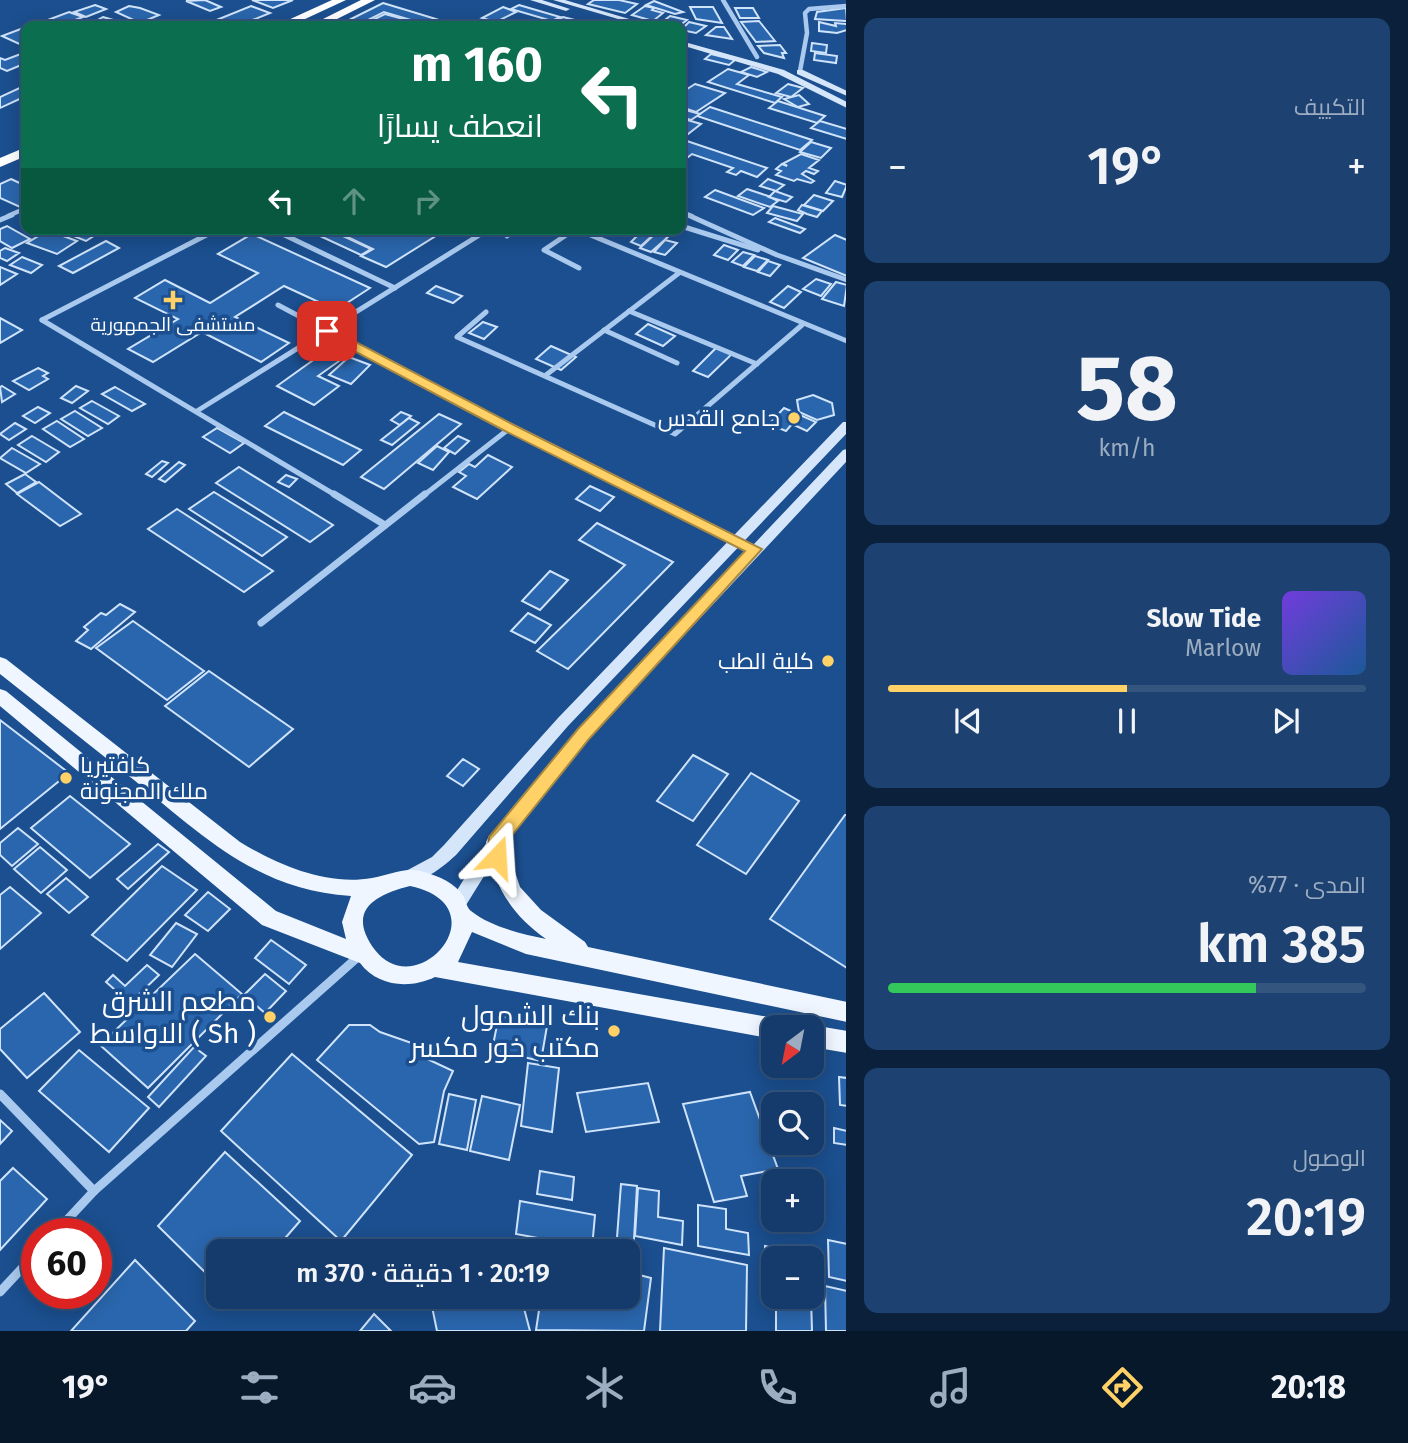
<!DOCTYPE html>
<html lang="ar">
<meta charset="utf-8">
<style>
:root{--surface:#143b6b;--page:#1d4271;--text:#f1f3f6;--muted:#9dadc1;--line:#33557e;--accent:#ffd166}
body{margin:0;font-family:"Fira Sans",Cairo,sans-serif;background:var(--page);color:var(--text);direction:rtl;height:100vh;display:flex;flex-direction:column;font-size:26px;white-space:nowrap}
*{box-sizing:border-box;margin:0}
p{font-size:23px;color:var(--muted)}
.icon{flex:none;width:38px;height:38px;fill:none;stroke:currentColor;stroke-width:2;stroke-linecap:round;stroke-linejoin:round}
.map{position:relative;flex:1;overflow:hidden;direction:ltr}
.drawer{display:flex;flex-direction:column;gap:18px;padding:18px;background:#0b203b;width:562px}
.drawer>*{flex:none}
.top-card{position:absolute;left:21px;top:21px;width:665px;height:214px;border-radius:14px;box-shadow:0 4px 18px #0003,0 0 0 2px var(--line);direction:rtl;background:#0b6e4f;color:#fff;overflow:hidden}
.needle{width:46px;rotate:212deg}
.tools{position:absolute;left:761px;top:1015px;display:grid;gap:14px}
.tools a{display:grid;place-items:center;width:63px;height:63px;border-radius:14px;background:var(--surface);box-shadow:0 4px 18px #0003,0 0 0 2px var(--line);font-size:35px}
.speed{position:absolute;left:21px;top:1218px;display:flex;gap:14px;font-size:35px;font-weight:700;text-align:center}
.speed>*{display:grid;place-content:center;width:91px;height:91px;border-radius:50%;background:var(--surface);box-shadow:0 4px 18px #0003,0 0 0 2px var(--line);line-height:1}
.speed .limit{border:10px solid #d22;background:#fff;color:#111}
.pin{position:absolute;display:grid;place-items:center;width:60px;height:60px;color:#fff;margin:-30px;border-radius:14px;box-shadow:0 4px 10px #0006}
.me{position:absolute;width:77px;margin:-38px;rotate:20deg;stroke-linejoin:round;filter:drop-shadow(0 0 5px #0008)}
.turn{display:flex;align-items:center;gap:24px;height:147px;padding:0 28px;font-size:32px}
.turn .icon{width:91px;height:91px;stroke-width:2.5}
.turn b{display:block;font-size:49px;line-height:60px}
.lanes{display:flex;align-items:center;height:66px;padding:0 28px;background:#0003;justify-content:center;gap:35px;direction:ltr}
.lanes .off{opacity:.35}
.big{font-size:52px;font-weight:600;line-height:1.1}
.drawer .tile{flex:1;display:flex;flex-direction:column;justify-content:center;gap:10px;min-width:0;padding:0 24px;border-radius:14px;background:var(--page)}
.drawer .dial{align-items:center;gap:0}
.dial b{font-size:91px;line-height:1}
.song{display:flex;align-items:center;gap:21px}
.cover{width:84px;height:84px;border-radius:10px;background:linear-gradient(135deg,hsl(260 70% 55%),hsl(210 70% 35%))}
.played{height:7px;border-radius:4px;background:linear-gradient(90deg,var(--accent) 50%,var(--line) 50%)}
.keys{display:flex;justify-content:space-around;direction:ltr}
.heat{display:flex;justify-content:space-between;align-items:center;font-size:38px;direction:ltr}
.charge{height:10px;border-radius:5px;background:linear-gradient(90deg,#34c759 77%,var(--line) 0)}
.trip{position:absolute;left:206px;top:1239px;width:434px;height:70px;border-radius:14px;background:var(--surface);box-shadow:0 4px 18px #0003,0 0 0 2px var(--line);font-weight:600;line-height:70px;text-align:center;direction:rtl}
.menu{display:flex;height:112px;justify-content:space-around;align-items:center;background:#08182b;color:var(--muted)}
.menu .icon{width:49px;height:49px}
.menu .selected{color:var(--accent)}
.menu b{font-size:32px;color:var(--text)}
main{display:flex;flex:1;min-height:0}
.map>svg:first-child{display:block}
.building{fill:#2a66ad;stroke:#cfe3fa;stroke-width:2}
.lines{fill:none;stroke-linecap:round;stroke-linejoin:round}
.street-far3{stroke:#a9c9ee;stroke-width:4.5}
.street-far2{stroke:#a9c9ee;stroke-width:5}
.street-far1{stroke:#a9c9ee;stroke-width:7}
.street{stroke:#a9c9ee;stroke-width:9}
.secondary{fill:#d6e6fa;fill-rule:evenodd}
.primary{fill:#f0f6ff;fill-rule:evenodd}
.highway{fill:#fff;fill-rule:evenodd}
.route{fill:#ffd166;stroke:#a68842;stroke-width:2}
.poi-dot{fill:#ffd166;stroke:#1b4f8f;stroke-width:2.5}
.labels{text-anchor:middle;stroke-width:7;stroke-linejoin:round;paint-order:stroke}
.far-poi-label{font-size:19px;fill:#fff;stroke:#1b4f8f}
.poi-label{font-size:23px;fill:#fff;stroke:#1b4f8f;text-anchor:end}
.near-poi-label{font-size:28px;fill:#fff;stroke:#1b4f8f;text-anchor:end}
</style>
<main>
<section class="drawer">
<div class="tile"><p>التكييف</p>
<div class="heat"><a>−</a><b class="big">19°</b><a>+</a></div>
</div>
<div class="tile dial"><b>58</b><p>km/h</p></div>
<div class="tile">
<div class="song"><i class="cover"></i><div><b>Slow Tide</b><p>Marlow</p></div></div>
<div class="played"></div>
<div class="keys"><svg class="icon" aria-label="previous" viewBox="0 0 24 24"><path d="M18 5L8 12l10 7zM5 5v14"/></svg><svg class="icon" aria-label="pause" viewBox="0 0 24 24"><path d="M8 5v14M16 5v14"/></svg><svg class="icon" aria-label="next" viewBox="0 0 24 24"><path d="M6 5l10 7-10 7zM19 5v14"/></svg></div>
</div>
<div class="tile"><p>المدى · 77%</p><b class="big">385 km</b><div class="charge"></div></div>
<div class="tile"><p>الوصول</p><b class="big">20:19</b></div>
</section>
<div class="map">
<svg width="847" height="1331" viewBox="0 0 847 1331">
<rect width="100%" height="100%" fill="#1b4f8f"/>
<g class="building">
<path d="M205,0L221,7L210,11L186,1Z"/>
<path d="M252,0H293L273,8Z"/>
<path d="M594,0H619L637,4L625,13L588,4Z"/>
<path d="M654,1L683,12L675,14L646,5Z"/>
<path d="M383,3L436,19L423,26H400L411,20L384,12L356,26L343,23Z"/>
<path d="M95,5L106,9L86,17L74,12Z"/>
<path d="M519,5L560,17L552,21L511,9Z"/>
<path d="M129,6L140,8L159,15L140,23L116,12Z"/>
<path d="M251,6L270,13L238,26L219,19Z"/>
<path d="M645,6L654,8L652,10L663,13L653,21L632,15Z"/>
<path d="M503,7L516,12L496,22L482,18Z"/>
<path d="M690,7H713L722,23L696,19Z"/>
<path d="M735,8H753L759,18H740Z"/>
<path d="M846,8L847,21L815,19L817,12Z"/>
<path d="M69,12L83,17L59,26L45,21Z"/>
<path d="M385,14L407,20L395,26H360Z"/>
<path d="M670,16L687,20L679,26L661,23Z"/>
<path d="M103,17L117,21L108,26H87Z"/>
<path d="M563,17L583,22L576,26L553,22Z"/>
<path d="M759,21L775,41L756,42L741,22Z"/>
<path d="M689,22L706,26L696,33L681,30Z"/>
<path d="M819,22L836,26L835,23L847,24V30L837,33L819,31Z"/>
<path d="M26,27V47L2,36Z"/>
<path d="M716,27H724L732,39L706,35Z"/>
<path d="M812,43L827,45L826,53L811,51Z"/>
<path d="M780,45L786,53H782L784,58L764,53L758,46Z"/>
<path d="M26,52V63L7,71L0,68V58L5,60Z"/>
<path d="M815,53L837,56L836,63L814,60Z"/>
<path d="M711,54L735,60L729,65L705,59Z"/>
<path d="M751,67L767,72L757,77L741,72Z"/>
<path d="M728,69L749,75L737,84L782,97L775,103L708,82Z"/>
<path d="M695,84L725,93L696,112L681,107V93Z"/>
<path d="M788,84L803,88L791,97L776,93Z"/>
<path d="M26,85V96L0,108V97Z"/>
<path d="M799,95L809,104L798,107L784,99Z"/>
<path d="M778,101L825,116L817,123L769,108Z"/>
<path d="M710,107L812,140L800,150L697,116Z"/>
<path d="M682,109L700,114L691,120L681,117Z"/>
<path d="M684,119L701,124L688,134L681,131V121Z"/>
<path d="M820,121L847,129V139L811,128Z"/>
<path d="M681,139L767,168L757,177L741,171L736,175L727,172L733,168L692,154L687,158L681,156Z"/>
<path d="M811,142L831,148L821,158L800,152Z"/>
<path d="M801,154L819,160L809,168L818,171L814,174L806,171L802,174L814,181L811,183L797,179L794,181L776,175L781,171L776,169L782,164L787,166L784,163Z"/>
<path d="M11,179L26,186V204L20,207L0,198V184Z"/>
<path d="M768,179L784,185L776,191L760,186Z"/>
<path d="M835,181L847,185L842,197L826,193Z"/>
<path d="M747,189L768,196L778,201L770,207L738,196Z"/>
<path d="M715,190L764,208L753,215L705,197Z"/>
<path d="M775,191L792,197L786,202L769,197Z"/>
<path d="M814,195L833,201L823,211L804,205Z"/>
<path d="M802,205L822,211L817,217L807,214L798,210Z"/>
<path d="M773,206L803,214L797,221L767,213Z"/>
<path d="M775,218L805,229L800,233L769,222Z"/>
<path d="M7,226L30,239L12,248L0,241V229Z"/>
<path d="M73,229H101L103,230L86,241L66,233Z"/>
<path d="M305,229H328L371,249L361,255Z"/>
<path d="M343,229H447L386,267L361,256L373,249L337,232Z"/>
<path d="M644,229L655,233L641,246L631,242Z"/>
<path d="M45,232L55,233L77,241L57,254L27,243Z"/>
<path d="M656,233L668,237L651,252L640,248Z"/>
<path d="M252,234L370,288L336,310L284,286L235,317L289,343L261,362L202,332L153,362L128,349L178,319L135,298L165,280L210,303L258,273L218,254Z"/>
<path d="M835,235L847,240V276L803,258Z"/>
<path d="M665,240L677,243L665,255L654,252Z"/>
<path d="M106,241L119,248L73,273L59,266Z"/>
<path d="M724,245L738,250L728,260L714,255Z"/>
<path d="M5,248L19,253L7,261L0,258V251Z"/>
<path d="M743,252L754,255L743,266L732,262Z"/>
<path d="M755,256L768,260L757,271L744,267Z"/>
<path d="M22,257L42,265L31,273L10,265Z"/>
<path d="M768,261L780,265L770,276L758,272Z"/>
<path d="M0,267L17,274L0,285Z"/>
<path d="M816,279L831,284L821,296L803,289Z"/>
<path d="M836,282L847,285L844,306L822,299Z"/>
<path d="M436,286L462,296L453,303L427,293Z"/>
<path d="M788,286L801,292L784,308L770,302Z"/>
<path d="M0,318L22,330L0,343Z"/>
<path d="M483,322L497,327L484,339L469,333Z"/>
<path d="M648,324L675,336L663,346L636,334Z"/>
<path d="M551,346L576,357L561,370L536,359Z"/>
<path d="M717,347L733,353L708,377L693,371Z"/>
<path d="M326,351L342,359L318,376L339,386L314,405L277,386Z"/>
<path d="M349,357L370,365L351,384L329,375Z"/>
<path d="M38,368L48,373L43,376L48,379L29,390L13,381Z"/>
<path d="M2,386L15,394L2,402L0,387Z"/>
<path d="M76,386L88,391L72,403L61,398Z"/>
<path d="M115,387L145,404L132,411L102,394Z"/>
<path d="M813,395L832,403L834,415L817,420L799,412L797,400Z"/>
<path d="M92,401L119,416L108,424L80,408Z"/>
<path d="M38,407L50,413L35,423L23,416Z"/>
<path d="M784,408L816,422L807,431L792,424L786,431L769,424Z"/>
<path d="M75,411L102,428L88,436L61,419Z"/>
<path d="M284,412L361,450L343,465L265,426Z"/>
<path d="M401,412L411,416L400,425L391,420Z"/>
<path d="M439,414L461,424L384,489L361,477Z"/>
<path d="M409,418L419,423L392,445L381,440Z"/>
<path d="M57,421L84,439L70,447L43,429Z"/>
<path d="M15,423L26,429L9,440L0,434Z"/>
<path d="M217,428L244,443L230,453L203,437Z"/>
<path d="M32,436L59,452L46,462L18,445Z"/>
<path d="M458,436L469,441L455,454L444,448Z"/>
<path d="M437,446L449,452L433,470L418,463Z"/>
<path d="M12,448L40,464L26,473L0,458Z"/>
<path d="M488,455L512,467L477,499L453,487L466,476L459,472L469,464L475,467Z"/>
<path d="M162,461L168,463L152,477L146,474Z"/>
<path d="M179,462L185,465L165,482L159,479Z"/>
<path d="M239,467L333,525L310,542L216,483Z"/>
<path d="M25,474L36,482L17,493L6,484Z"/>
<path d="M286,475L297,479L289,487L278,482Z"/>
<path d="M39,482L81,514L60,526L17,494Z"/>
<path d="M590,486L614,497L600,511L576,499Z"/>
<path d="M214,492L287,537L262,556L189,509Z"/>
<path d="M177,509L273,571L244,592L148,529Z"/>
<path d="M597,523L673,562L568,669L537,651L625,565L579,540Z"/>
<path d="M550,571L568,580L540,610L522,601Z"/>
<path d="M120,604L135,612L91,649L76,641L88,630L84,627L101,613L106,615Z"/>
<path d="M528,613L551,625L535,643L511,631Z"/>
<path d="M133,621L204,671L167,700L96,648Z"/>
<path d="M209,671L293,729L249,767L165,706Z"/>
<path d="M0,720L69,773L0,829Z"/>
<path d="M693,755L728,774L693,821L657,801Z"/>
<path d="M463,759L479,769L463,786L447,776Z"/>
<path d="M751,773L799,801L746,874L697,845Z"/>
<path d="M70,796L130,844L90,878L31,828Z"/>
<path d="M845,815H847V968L770,919Z"/>
<path d="M18,828L38,844L12,866L0,855V843Z"/>
<path d="M158,844L169,852L128,889L117,879Z"/>
<path d="M40,847L67,870L41,893L14,869Z"/>
<path d="M162,866L197,890L127,961L92,935Z"/>
<path d="M66,878L88,897L69,913L47,894Z"/>
<path d="M10,887L41,913L0,949V895Z"/>
<path d="M208,892L230,909L208,931L185,915Z"/>
<path d="M176,923L197,934L172,967L150,955Z"/>
<path d="M271,940L306,965L289,984L255,958Z"/>
<path d="M195,954L242,994L148,1088L100,1045Z"/>
<path d="M147,965L159,975L130,1003L106,982L113,975L125,986Z"/>
<path d="M265,974L286,991L265,1013L244,995Z"/>
<path d="M44,993L80,1032L27,1078L0,1049V1029Z"/>
<path d="M499,1015L547,1026L541,1061L492,1050Z"/>
<path d="M349,1025H370L380,1032L426,1048L421,1056L453,1071L444,1091L434,1142L419,1144L317,1060Z"/>
<path d="M194,1047L206,1056L159,1107L148,1097Z"/>
<path d="M79,1050L149,1108L109,1152L39,1091Z"/>
<path d="M292,1054L412,1155L341,1241L221,1131Z"/>
<path d="M528,1063L559,1068L552,1132L521,1126Z"/>
<path d="M839,1077L847,1078V1106L840,1105Z"/>
<path d="M648,1083L659,1122L586,1132L577,1093Z"/>
<path d="M750,1092L778,1169L741,1176L747,1196L714,1202L683,1104Z"/>
<path d="M449,1094L476,1100L467,1150L439,1144Z"/>
<path d="M482,1096L520,1105L509,1160L470,1151Z"/>
<path d="M0,1120L12,1131L0,1144Z"/>
<path d="M834,1128L847,1131V1145L834,1143Z"/>
<path d="M225,1152L300,1221L274,1251H219V1286L158,1226Z"/>
<path d="M13,1168L47,1199L0,1250V1181Z"/>
<path d="M540,1171L574,1177L572,1200L537,1194Z"/>
<path d="M621,1184L637,1186L633,1257L628,1256V1251H616Z"/>
<path d="M638,1188L659,1191L658,1217L683,1221L682,1245L635,1236Z"/>
<path d="M520,1201L595,1215L592,1248L516,1234Z"/>
<path d="M698,1205L726,1209V1229L748,1233L749,1255L698,1246Z"/>
<path d="M828,1240L847,1244V1281L829,1277Z"/>
<path d="M765,1246L817,1256V1276L812,1275V1258H774V1267L765,1265Z"/>
<path d="M664,1248L747,1265L746,1331H660Z"/>
<path d="M135,1260L195,1321L186,1331H71Z"/>
<path d="M628,1272L651,1278L644,1331L536,1330L541,1297H628Z"/>
<path d="M825,1286L847,1291V1331H826Z"/>
<path d="M430,1297H521L530,1331H437Z"/>
<path d="M776,1297H811L812,1331H776Z"/>
<path d="M374,1314L391,1331H360Z"/>
</g>
<g class="lines">
<g class="street-far3">
<path d="M723,0L757,57"/>
<path d="M800,71L807,33L805,13L809,9L847,6"/>
<path d="M681,212L692,216"/>
<path d="M8,216L26,208"/>
</g>
<g class="street-far2">
<path d="M688,215L777,255L847,280"/>
<path d="M0,220L12,215"/>
<path d="M681,226L758,250"/>
<path d="M272,229L395,288"/>
<path d="M575,229L544,250L579,268"/>
<path d="M576,229L847,341"/>
<path d="M507,236L518,229"/>
<path d="M278,305L510,428L648,496"/>
<path d="M629,311L757,364"/>
<path d="M486,312L457,337L675,434L802,325"/>
<path d="M42,320L337,496"/>
<path d="M42,320L218,229"/>
<path d="M604,330L677,363"/>
<path d="M546,375L679,273"/>
<path d="M197,411L489,229"/>
<path d="M423,496L510,428"/>
</g>
<g class="street-far1">
<path d="M334,494L385,525"/>
<path d="M644,494L735,539"/>
<path d="M261,623L425,494"/>
</g>
<g class="street">
<path d="M0,1094L94,1191"/>
<path d="M54,1234L94,1191L359,956"/>
<path d="M0,1292L37,1252"/>
</g>
<g class="secondary">
<path d="M530,0H542L570,9L566,11Z"/>
<path d="M553,0H565L653,26H642Z"/>
<path d="M681,41L784,70L847,102V108L778,74L681,45Z"/>
<path d="M797,70H803L847,91V96L797,74Z"/>
<path d="M843,422H847V433L568,726L456,855C445,865 419,887 404,882L402,877L404,872L432,857L444,845L558,718Z"/>
<path d="M847,449V461L588,738L502,847L463,910L457,912L451,910L449,905L451,900L490,837L578,730L843,450Z"/>
</g>
<g class="primary">
<path d="M0,657L6,659L240,842C278,865 326,886 372,878C390,875 405,866 424,872C439,876 455,883 464,897C466,902 467,908 471,911C491,927 522,934 546,939C511,914 493,885 486,842L489,836L496,834L503,836L520,887L541,910L585,942L588,947L847,1002V1022L526,954L472,932L458,962L774,1018L782,1022L784,1027H774V1039L435,977C410,989 378,987 360,963L262,925L0,706V689L6,691L276,911L346,939L342,922L351,896C257,890 203,836 134,780C89,745 45,709 0,674ZM410,886C503,906 417,1005 375,950C346,911 374,895 410,886Z"/>
<path d="M812,1025L847,1031V1053L812,1047V1027H807Z"/>
</g>
<g class="highway">
<path d="M332,0H346L290,26H275Z"/>
<path d="M361,0H375L331,22L321,20Z"/>
<path d="M26,147V156L0,167V158Z"/>
</g>
</g>
<path class="route" d="M322,329H331L514,425L762,549L589,739L505,844L506,857L497,864L488,857L489,837L578,729L745,551L505,431L322,334Z"/>
<g class="poi-dot">
<path d="M169.5 289.5h7v7h7v7h-7v7h-7v-7h-7v-7h7z"/>
<circle cx="794" cy="418" r="7"/>
<circle cx="828" cy="661" r="7"/>
<circle cx="66" cy="778" r="7"/>
<circle cx="270" cy="1017" r="7"/>
<circle cx="614" cy="1031" r="7"/>
</g>
<g class="labels">
<g class="far-poi-label">
<text x="173" y="331">مستشفى الجمهورية</text>
</g>
<g class="poi-label">
<text x="780" y="426">جامع القدس</text>
<text x="814" y="669">كلية الطب</text>
<text x="80" y="773" text-anchor="start">كافتيريا<tspan x="80" dy="26">ملك المجنونة</tspan></text>
</g>
<g class="near-poi-label">
<text x="256" y="1011">مطعم الشرق<tspan x="256" dy="32">الاواسط ( Sh )</tspan></text>
<text x="600" y="1025">بنك الشمول<tspan x="600" dy="32">مكتب خور مكسر</tspan></text>
</g>
</g>
</svg>
<div class="tools">
<a><svg class="needle" viewBox="-14 -14 28 28"><path d="M0-13l5 13h-10z" fill="#e53935"/><path d="M0 13l5-13h-10z" fill="#9dadc1"/></svg></a>
<a><svg class="icon" aria-label="search" viewBox="0 0 24 24"><circle cx="10" cy="10" r="6"/><path d="M15 15l6 6"/></svg></a>
<a>+</a>
<a>−</a>
</div>
<div class="speed"><div class="limit">60</div></div>
<div class="pin" style="left:327px;top:331px;background:#d93025"><svg class="icon" aria-label="arrive" viewBox="0 0 24 24"><path d="M6 21V4h12l-3 4 3 4H6"/></svg></div>
<svg class="me" style="left:497px;top:857px" viewBox="-20 -20 40 40"><path d="M0-17L14 15 0 8-14 15z" fill="#ffd166" stroke="#fff" stroke-width="4"/></svg>
<div class="trip">20:19 · 1 دقيقة · 370 m</div>
<div class="top-card">
<div class="turn"><svg class="icon" aria-label="left" viewBox="0 0 24 24"><path d="M17 20v-9H6M10 6l-5 5 5 5"/></svg><div><b>160 m</b>انعطف يسارًا</div></div>
<div class="lanes"><svg class="icon" aria-label="left" viewBox="0 0 24 24"><path d="M17 20v-9H6M10 6l-5 5 5 5"/></svg><svg class="icon off" aria-label="ahead" viewBox="0 0 24 24"><path d="M12 20V5M6 11l6-6 6 6"/></svg><svg class="icon off" aria-label="right" viewBox="0 0 24 24"><path d="M7 20v-9h11M14 6l5 5-5 5"/></svg></div>
</div>
</div>
</main>
<nav class="menu">
<b>20:18</b>
<svg class="icon selected" aria-label="directions" viewBox="0 0 24 24"><path d="M12 3l9 9-9 9-9-9zM9 14v-3h6M13 9l2 2-2 2"/></svg>
<svg class="icon" aria-label="music" viewBox="0 0 24 24"><path d="M9 18V5l10-2v13"/><circle cx="6" cy="18" r="3"/><circle cx="16" cy="16" r="3"/></svg>
<svg class="icon" aria-label="phone" viewBox="0 0 24 24"><path d="M5 4h4l2 5-3 2q2 4 5 5l2-3 5 2v4C11 20 4 13 5 4z"/></svg>
<svg class="icon" aria-label="climate" viewBox="0 0 24 24"><path d="M12 3v18M4 7l16 10M4 17L20 7"/></svg>
<svg class="icon" aria-label="car" viewBox="0 0 24 24"><path d="M5 17H2v-5l4-1 3-4h7l3 4 3 1v5h-3M9 17h6M6 11h13"/><circle cx="7" cy="17" r="2"/><circle cx="17" cy="17" r="2"/></svg>
<svg class="icon" aria-label="filters" viewBox="0 0 24 24"><path d="M4 7h16M4 17h16"/><circle cx="9" cy="7" r="2"/><circle cx="15" cy="17" r="2"/></svg>
<b>19°</b>
</nav>
